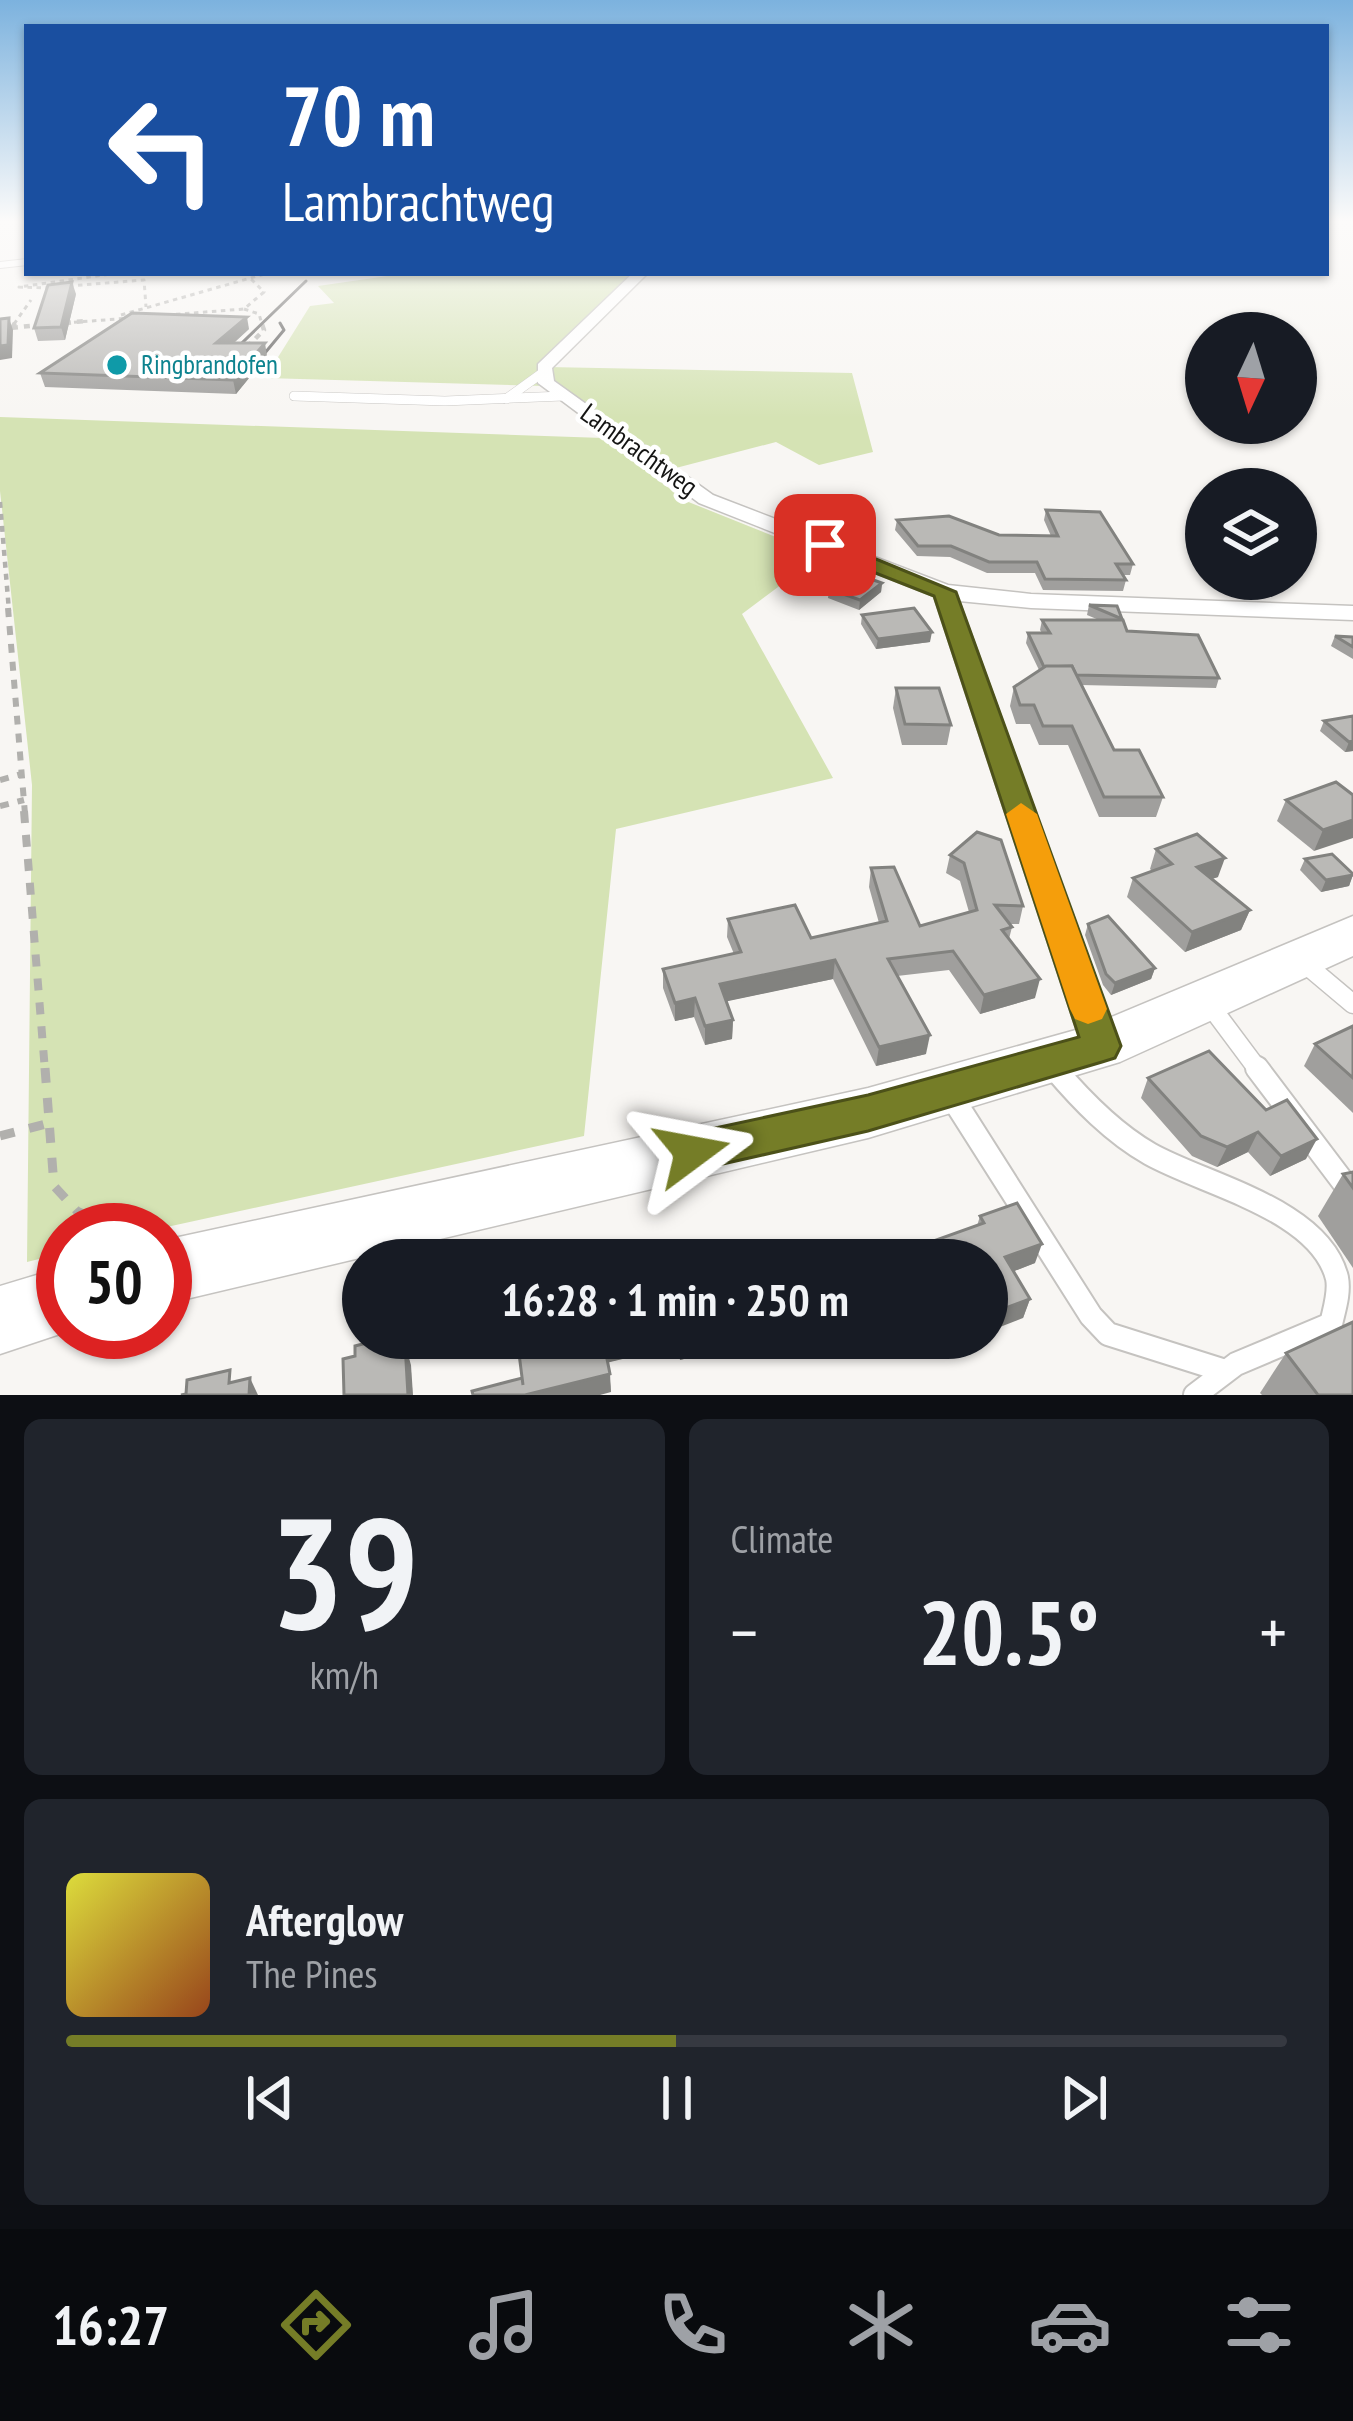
<!DOCTYPE html>
<meta charset="utf-8">
<style>
:root{--surface:#171b24;--page:#20242c;--text:#f1f3f6;--muted:#9ea1a6;--line:#363941;--accent:#757d27}
body{margin:0;font-family:"PT Sans Narrow",sans-serif;background:var(--page);color:var(--text);height:100vh;display:flex;flex-direction:column;font-size:45px;white-space:nowrap}
*{box-sizing:border-box;margin:0}
p{font-size:39px;color:var(--muted)}
.icon{flex:none;width:66px;height:66px;fill:none;stroke:currentColor;stroke-width:2;stroke-linecap:round;stroke-linejoin:round}
.map{position:relative;height:1395px;overflow:hidden}
.drawer{display:flex;flex-direction:column;gap:24px;padding:24px;background:#0d0f14;flex:1}
.drawer>*{flex:none}
.top-card{position:absolute;left:24px;top:24px;width:1305px;height:252px;border-radius:0px;box-shadow:0 3px 9px #0004;background:#1a4fa0;color:#fff;overflow:hidden}
.needle{width:78px;rotate:184deg}
.buttons{position:absolute;left:1185px;top:312px;display:grid;gap:24px}
.buttons a{display:grid;place-items:center;width:132px;height:132px;border-radius:50%;background:var(--surface);box-shadow:0 3px 9px #0004;font-size:60px}
.speed{position:absolute;left:36px;top:1203px;display:flex;gap:24px;font-size:60px;font-weight:700;text-align:center}
.speed>*{display:grid;place-content:center;width:156px;height:156px;border-radius:50%;background:var(--surface);box-shadow:0 3px 9px #0004;line-height:1}
.speed .limit{border:18px solid #d22;background:#fff;color:#111}
.pin{position:absolute;display:grid;place-items:center;width:102px;height:102px;color:#fff;margin:-51px;border-radius:24px;box-shadow:0 6px 18px #0006}
.me{position:absolute;width:132px;margin:-66px;rotate:77deg;stroke-linejoin:round;filter:drop-shadow(0 0 9px #0008)}
.turn{display:flex;align-items:center;gap:42px;height:252px;padding:0 60px;font-size:54px}
.turn .icon{width:156px;height:156px;stroke-width:2.5}
.turn b{display:block;font-size:84px;line-height:102px}
.big{font-size:90px;font-weight:800;line-height:1.1}
.drawer .card{flex:1;display:flex;flex-direction:column;justify-content:center;gap:18px;min-width:0;padding:0 42px;border-radius:18px;background:var(--page)}
.drawer .dial{align-items:center;gap:0}
.dial b{font-size:156px;line-height:1}
.song{display:flex;align-items:center;gap:36px}
.cover{width:144px;height:144px;border-radius:18px;background:linear-gradient(135deg,hsl(60 70% 55%),hsl(20 70% 35%))}
.played{height:12px;border-radius:6px;background:linear-gradient(90deg,var(--accent) 50%,var(--line) 50%)}
.keys{display:flex;justify-content:space-around;direction:ltr}
.heat{display:flex;justify-content:space-between;align-items:center;font-size:66px;direction:ltr}
.drawer .tiles{flex:1;display:grid;gap:24px;grid-template-columns:1fr 1fr}
.card:last-child{grid-column:span 2}
.trip{position:absolute;left:342px;top:1239px;width:666px;height:120px;border-radius:60px;background:var(--surface);box-shadow:0 3px 9px #0004;font-weight:800;line-height:120px;text-align:center}
.menu{display:flex;height:192px;justify-content:space-around;align-items:center;background:#090b0e;color:var(--muted)}
.menu .icon{width:84px;height:84px}
.menu .selected{color:var(--accent)}
.menu b{font-size:54px;color:var(--text)}
.map>svg:first-child{display:block}
.green{fill:#d5e3b4}
.lines{fill:none;stroke-linecap:round;stroke-linejoin:round}
.service-far3-casing{stroke:#c5c3c0;stroke-width:8}
.service-far2-casing{stroke:#c5c3c0;stroke-width:10}
.service-far1-casing{stroke:#c5c3c0;stroke-width:21}
.service-casing{stroke:#c5c3c0;stroke-width:26}
.minor-casing{stroke:#c5c3c0;stroke-width:3}
.secondary-casing{stroke:#c5c3c0;stroke-width:3}
.path-far4{stroke:#b1b0ad;stroke-width:3;stroke-dasharray:4.5 4.5;stroke-linecap:butt}
.path-far3{stroke:#b1b0ad;stroke-width:4.5;stroke-dasharray:6 6;stroke-linecap:butt}
.path-far2{stroke:#b1b0ad;stroke-width:6;stroke-dasharray:9 9;stroke-linecap:butt}
.path-far1{stroke:#b1b0ad;stroke-width:8;stroke-dasharray:12 12;stroke-linecap:butt}
.path{stroke:#b1b0ad;stroke-width:9;stroke-dasharray:15 15;stroke-linecap:butt}
.service-far3{stroke:#fff;stroke-width:6}
.service-far2{stroke:#fff;stroke-width:9}
.service-far1{stroke:#fff;stroke-width:18}
.service{stroke:#fff;stroke-width:22}
.minor{fill:#fff;fill-rule:evenodd}
.secondary{fill:#fff;fill-rule:evenodd}
.tram{stroke:#595857;stroke-width:3}
.wall{fill:#a09f9d}
.shaded-wall{fill:#82827f}
.building{fill:#bab9b6;stroke:#82827f;stroke-width:3}
.route{fill:#757d27;stroke:#4c5119;stroke-width:3}
.slow{fill:#f59e0b}
.culture-dot{fill:#0f9aa8;stroke:#fff;stroke-width:4.5}
.labels{text-anchor:middle;stroke-width:9;stroke-linejoin:round;paint-order:stroke}
.far-culture-label{font-size:27px;fill:#0d838f;stroke:#fff;text-anchor:start}
.far-street-label{font-size:27px;fill:#141413;stroke:#fff}
</style>
<div class="map">
<svg width="1353" height="1395" viewBox="0 0 1353 1395">
<rect width="100%" height="100%" fill="#f8f6f3"/>
<g class="green">
<path d="M408,273H634L540,367L544,386L265,378L310,306L334,303L318,286Z"/>
<path d="M548,367L852,373L873,452L819,465L776,442L672,469L550,380Z"/>
<path d="M0,417L603,438L686,501L821,555L742,614L833,778L616,829L584,1136L153,1230H63V1253L27,1262L32,785L0,491Z"/>
</g>
<g class="lines">
<defs>
<path id="service-far3" d="M0,265L27,262"/>
<g id="service-far2">
<path d="M294,396L445,401L563,396"/>
<path d="M506,399L545,371"/>
</g>
<g id="service-far1">
<path d="M1303,962L1353,1004"/>
<path d="M1209,1004L1259,1071"/>
<path d="M1052,1065L1057,1071"/>
</g>
<g id="service">
<path d="M1054,1068C1082,1101 1113,1133 1150,1154C1205,1185 1320,1209 1337,1278C1340,1293 1334,1310 1331,1324L1236,1364L1195,1395"/>
<path d="M1257,1068L1353,1195"/>
<path d="M950,1094L1091,1316L1108,1334L1225,1371"/>
</g>
<path id="minor" d="M633,273H648L552,368L554,381L713,495L948,585L1031,594L1353,606V620L1031,608L959,601L1120,1046L1114,1057L1101,1062L1088,1057L1082,1046L934,596L699,503L538,383V364Z"/>
<g id="secondary">
<path d="M1353,916V956L1120,1062L868,1138L165,1304V1240L868,1088L1090,1026Z"/>
<path d="M63,1267L66,1332L0,1354V1286Z"/>
</g>
</defs>
<use href="#service-far3" class="service-far3-casing"/>
<use href="#service-far2" class="service-far2-casing"/>
<use href="#service-far1" class="service-far1-casing"/>
<use href="#service" class="service-casing"/>
<use href="#minor" class="minor-casing"/>
<use href="#secondary" class="secondary-casing"/>
<g class="path-far4">
<path d="M69,286L144,280L146,307"/>
<path d="M50,288L19,287L118,273"/>
<path d="M244,309L259,314L262,324"/>
<path d="M121,315L268,273"/>
<path d="M167,315L244,309L264,292L250,278"/>
<path d="M65,323L130,318"/>
<path d="M14,324L31,300"/>
</g>
<g class="path-far3">
<path d="M65,323L85,321"/>
<path d="M12,328L16,321"/>
<path d="M0,329L40,325"/>
<path d="M247,347L264,330L261,321"/>
<path d="M0,502L9,611"/>
</g>
<g class="path-far2">
<path d="M8,608L25,814"/>
<path d="M0,780L22,774"/>
<path d="M0,806L24,800"/>
</g>
<path class="path-far1" d="M24,811L45,1071"/>
<g class="path">
<path d="M45,1068L54,1186L77,1211L116,1230"/>
<path d="M0,1136L46,1124"/>
</g>
<use href="#service-far3" class="service-far3"/>
<use href="#service-far2" class="service-far2"/>
<use href="#service-far1" class="service-far1"/>
<use href="#service" class="service"/>
<use href="#minor" class="minor"/>
<use href="#secondary" class="secondary"/>
<g class="tram">
<path d="M217,367L306,281"/>
<path d="M245,377L284,330L280,323"/>
</g>
</g>
<g class="wall">
<path d="M76,294L65,340L38,341L34,328Z"/>
<path d="M249,329L234,343L267,356L236,394L45,387L40,373Z"/>
<path d="M1046,510L1133,564L1130,575H1123L1126,580L1123,591L1043,590L1035,573H987L950,557L917,556L895,530L897,520L999,535L1051,536L1044,520Z"/>
<path d="M882,583L881,592L859,610L828,598L829,589Z"/>
<path d="M1089,605L1117,606L1127,631L1219,678L1216,688L1081,685L1114,750L1163,797L1156,817H1099L1068,745H1039L1030,724H1016L1010,706L1014,687L1039,670L1026,643L1028,633H1042L1040,630L1042,620H1099L1087,615Z"/>
<path d="M862,615L930,642L876,649L861,624Z"/>
<path d="M1335,636L1353,637V659L1331,646Z"/>
<path d="M896,688L951,725L947,745H902L893,708Z"/>
<path d="M1353,716V751L1345,752L1320,731L1324,721Z"/>
<path d="M1353,795L1314,851L1277,821L1286,800Z"/>
<path d="M977,832L1023,906L1019,924H1010L1012,927L1009,939L1035,998L980,1014L949,970L897,976L926,1054L876,1066L833,979L726,1001L733,1020L732,1039L705,1045L694,1017L675,1021L663,988V969L734,954L727,937L728,919L811,938L879,923L869,887L871,868L920,926L969,912L960,881L946,873L950,855Z"/>
<path d="M1156,849L1218,877L1212,879L1250,910L1241,930L1185,952L1127,897L1133,878L1152,871L1150,869Z"/>
<path d="M1305,859L1353,874L1349,886L1321,892L1300,870Z"/>
<path d="M1088,924L1155,968L1151,979L1111,995L1103,985L1085,935Z"/>
<path d="M1353,1026V1113L1304,1066L1315,1044Z"/>
<path d="M1209,1051L1306,1159L1270,1176L1248,1152L1217,1167L1192,1156L1141,1098L1148,1078Z"/>
<path d="M1353,1172V1268L1318,1216L1343,1174Z"/>
<path d="M980,1216L1035,1263L1014,1271L1030,1299L1023,1318L987,1260H905L908,1250L977,1226Z"/>
<path d="M517,1338H745L742,1344L680,1360L677,1346L608,1362L611,1392L522,1378Z"/>
<path d="M928,1338H972L935,1352Z"/>
<path d="M1286,1353L1353,1395H1262L1260,1393Z"/>
</g>
<g class="shaded-wall">
<path d="M72,282L76,294L65,340L61,327Z"/>
<path d="M247,317L249,329L219,356L216,343Z"/>
<path d="M9,318L13,330L12,358L0,360V346Z"/>
<path d="M265,343L267,356L236,394L233,380Z"/>
<path d="M882,583L881,592L859,610L860,600Z"/>
<path d="M932,632L930,642L876,649L878,639Z"/>
<path d="M1353,741V751L1345,752L1349,742Z"/>
<path d="M1353,820V838L1314,851L1323,830Z"/>
<path d="M1225,858L1218,877L1190,886L1197,867Z"/>
<path d="M1353,875L1349,886L1321,892L1326,880Z"/>
<path d="M1250,910L1241,930L1185,952L1192,932Z"/>
<path d="M835,960L833,979L719,1003L720,984Z"/>
<path d="M1155,968L1151,979L1111,995L1115,983Z"/>
<path d="M1040,979L1035,998L980,1014L984,995Z"/>
<path d="M695,998L694,1017L675,1021V1003Z"/>
<path d="M733,1020L732,1039L705,1045V1026Z"/>
<path d="M930,1035L926,1054L876,1066L879,1047Z"/>
<path d="M1258,1132L1248,1152L1217,1167L1227,1147Z"/>
<path d="M1317,1139L1306,1159L1270,1176L1281,1156Z"/>
<path d="M1042,1244L1035,1263L999,1277L1005,1257Z"/>
<path d="M1030,1299L1023,1318L987,1332V1315Z"/>
<path d="M629,1338H677V1346L606,1363L604,1344Z"/>
<path d="M693,1338H745L742,1344L680,1360V1341Z"/>
<path d="M939,1338H972L935,1352Z"/>
<path d="M405,1344L411,1365L413,1395H408Z"/>
<path d="M610,1374L611,1392L600,1395H525Z"/>
<path d="M250,1378L258,1395H249Z"/>
</g>
<g class="building">
<path d="M72,282L61,327L34,328L48,285Z"/>
<path d="M132,313L247,317L216,343H265L233,380L40,373Z"/>
<path d="M9,318L8,345L0,346V319Z"/>
<path d="M1046,510L1100,512L1133,564H1116L1126,580L1045,579L1037,562H989L951,546H918L897,520L949,516L999,535L1058,536Z"/>
<path d="M851,572L882,583L860,600L829,589Z"/>
<path d="M1089,605L1117,606L1122,619Z"/>
<path d="M914,608L932,632L878,639L862,615Z"/>
<path d="M1042,620H1123L1127,631L1198,635L1219,678L1076,675L1072,666L1044,667L1028,633H1050Z"/>
<path d="M1335,636L1353,637V647Z"/>
<path d="M1046,666H1072L1114,750H1139L1163,797H1104L1072,726H1043L1034,705H1020L1014,687Z"/>
<path d="M896,688H939L951,725L905,724Z"/>
<path d="M1353,716V741L1349,742L1324,721Z"/>
<path d="M1336,782L1353,795V820L1323,830L1286,800Z"/>
<path d="M977,832L1001,840L1023,906L995,905L1012,927L1002,930L1040,979L984,995L953,951L888,959L930,1035L879,1047L835,960L720,984L733,1020L705,1026L695,998L675,1003L663,969L741,952L728,919L795,905L811,938L887,921L871,868L894,867L920,926L977,910L964,863L950,855Z"/>
<path d="M1197,834L1225,858L1197,867L1250,910L1192,932L1133,878L1172,864L1156,849Z"/>
<path d="M1332,854L1353,874V875L1326,880L1305,859Z"/>
<path d="M1108,916L1155,968L1115,983L1106,974L1088,924Z"/>
<path d="M1353,1026V1078L1315,1044Z"/>
<path d="M1209,1051L1266,1110L1287,1100L1317,1139L1281,1156L1258,1132L1227,1147L1201,1136L1148,1078Z"/>
<path d="M1353,1172V1188L1343,1174Z"/>
<path d="M1017,1203L1042,1244L1005,1257L1030,1299L987,1315V1260H913L908,1250L984,1223L980,1216Z"/>
<path d="M747,1246L751,1260H689Z"/>
<path d="M1353,1322V1395H1318L1286,1353Z"/>
<path d="M386,1338H392L393,1347L405,1344L408,1395H344L343,1359L355,1356V1346Z"/>
<path d="M517,1338H629L604,1344L610,1374L525,1395H473L472,1391L522,1378L523,1385Z"/>
<path d="M230,1370L229,1383L250,1378L249,1395H181L186,1394L187,1380Z"/>
</g>
<linearGradient id="sky" x2="0" y2="1"><stop stop-color="#7cb2de"/><stop offset="0.53" stop-color="#fcfbfa"/><stop offset="1" stop-color="#fcfbfa" stop-opacity="0"/></linearGradient>
<rect width="1353" height="418" fill="url(#sky)"/>
<path class="route" d="M825,538L956,592L1121,1046L1115,1058L1102,1062L868,1131L692,1171L678,1166L671,1152L678,1139L692,1133L868,1095L1079,1037L934,596L817,550L814,545Z"/>
<path class="slow" d="M1021,803L1037,814L1107,1009L1102,1019L1088,1024L1075,1019L1070,1009L1006,814Z"/>
<circle class="culture-dot" cx="117" cy="365" r="12"/>
<g class="labels">
<g class="far-culture-label">
<text x="141" y="374">Ringbrandofen</text>
</g>
<g class="far-street-label">
<text transform="translate(639 450) rotate(36)" y="9">Lambrachtweg</text>
</g>
</g>
</svg>
<div class="buttons">
<a><svg class="needle" viewBox="-14 -14 28 28"><path d="M0-13l5 13h-10z" fill="#e53935"/><path d="M0 13l5-13h-10z" fill="#9ea1a6"/></svg></a>
<a><svg class="icon" aria-label="layers" viewBox="0 0 24 24"><path d="M12 4l9 5-9 5-9-5zM3 14l9 5 9-5"/></svg></a>
</div>
<div class="speed"><div class="limit">50</div></div>
<div class="pin" style="left:825px;top:545px;background:#d93025"><svg class="icon" aria-label="arrive" viewBox="0 0 24 24"><path d="M6 21V4h12l-3 4 3 4H6"/></svg></div>
<svg class="me" style="left:692px;top:1152px" viewBox="-20 -20 40 40"><path d="M0-17L14 15 0 8-14 15z" fill="#757d27" stroke="#fff" stroke-width="4"/></svg>
<div class="trip">16:28 · 1 min · 250 m</div>
<div class="top-card">
<div class="turn"><svg class="icon" aria-label="left" viewBox="0 0 24 24"><path d="M17 20v-9H6M10 6l-5 5 5 5"/></svg><div><b>70 m</b>Lambrachtweg</div></div>
</div>
</div>
<section class="drawer">
<div class="tiles">
<div class="card dial"><b>39</b><p>km/h</p></div>
<div class="card"><p>Climate</p>
<div class="heat"><a>−</a><b class="big">20.5°</b><a>+</a></div>
</div>
<div class="card">
<div class="song"><i class="cover"></i><div><b>Afterglow</b><p>The Pines</p></div></div>
<div class="played"></div>
<div class="keys"><svg class="icon" aria-label="previous" viewBox="0 0 24 24"><path d="M18 5L8 12l10 7zM5 5v14"/></svg><svg class="icon" aria-label="pause" viewBox="0 0 24 24"><path d="M8 5v14M16 5v14"/></svg><svg class="icon" aria-label="next" viewBox="0 0 24 24"><path d="M6 5l10 7-10 7zM19 5v14"/></svg></div>
</div>
</div>
</section>
<nav class="menu">
<b>16:27</b>
<svg class="icon selected" aria-label="directions" viewBox="0 0 24 24"><path d="M12 3l9 9-9 9-9-9zM9 14v-3h6M13 9l2 2-2 2"/></svg>
<svg class="icon" aria-label="music" viewBox="0 0 24 24"><path d="M9 18V5l10-2v13"/><circle cx="6" cy="18" r="3"/><circle cx="16" cy="16" r="3"/></svg>
<svg class="icon" aria-label="phone" viewBox="0 0 24 24"><path d="M5 4h4l2 5-3 2q2 4 5 5l2-3 5 2v4C11 20 4 13 5 4z"/></svg>
<svg class="icon" aria-label="climate" viewBox="0 0 24 24"><path d="M12 3v18M4 7l16 10M4 17L20 7"/></svg>
<svg class="icon" aria-label="car" viewBox="0 0 24 24"><path d="M5 17H2v-5l4-1 3-4h7l3 4 3 1v5h-3M9 17h6M6 11h13"/><circle cx="7" cy="17" r="2"/><circle cx="17" cy="17" r="2"/></svg>
<svg class="icon" aria-label="filters" viewBox="0 0 24 24"><path d="M4 7h16M4 17h16"/><circle cx="9" cy="7" r="2"/><circle cx="15" cy="17" r="2"/></svg>
</nav>
